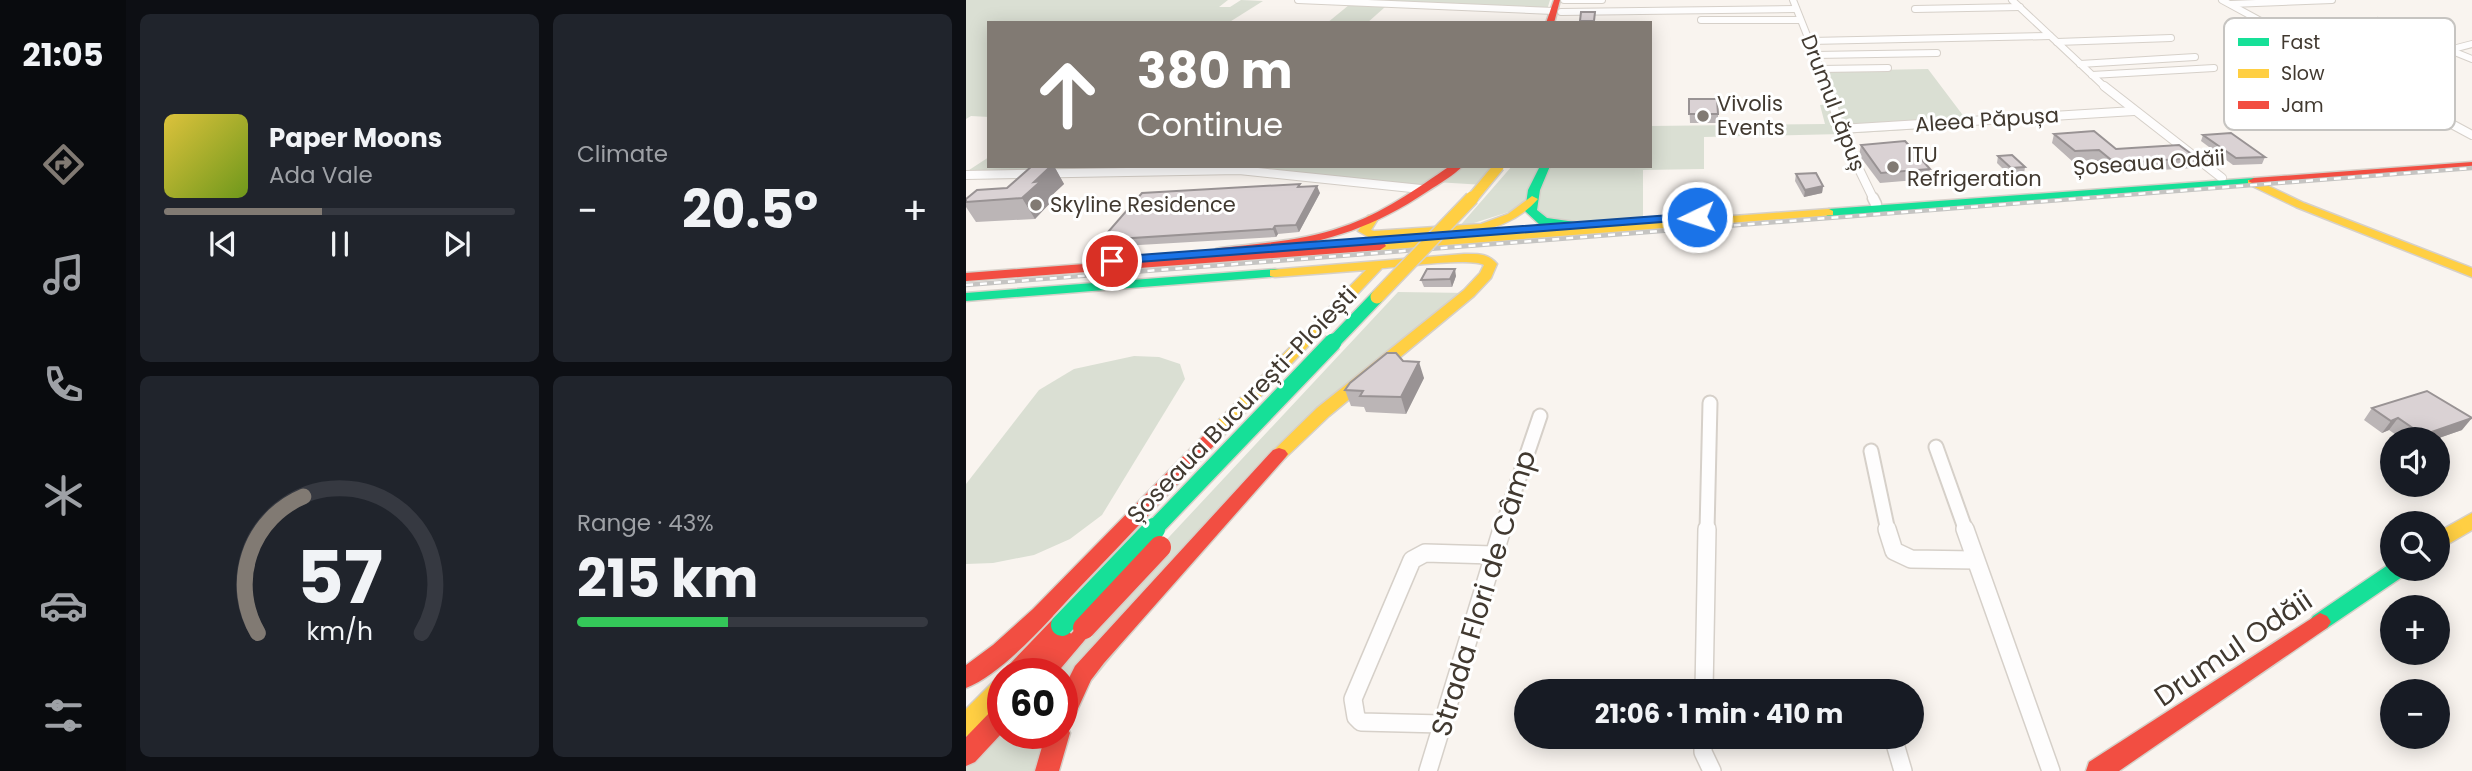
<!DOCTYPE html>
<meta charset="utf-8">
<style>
:root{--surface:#171b24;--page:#20242c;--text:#f1f3f6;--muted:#9ea1a6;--line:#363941;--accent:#817a73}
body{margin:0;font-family:Poppins,sans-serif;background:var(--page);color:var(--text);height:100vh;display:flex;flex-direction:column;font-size:26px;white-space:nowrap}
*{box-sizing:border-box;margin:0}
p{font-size:23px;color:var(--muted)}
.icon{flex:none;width:38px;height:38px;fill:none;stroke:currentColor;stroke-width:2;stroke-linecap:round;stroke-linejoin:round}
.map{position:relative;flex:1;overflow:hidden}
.details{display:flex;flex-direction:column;gap:14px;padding:14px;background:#0d0f14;width:840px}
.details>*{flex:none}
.hud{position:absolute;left:21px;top:21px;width:665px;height:147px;border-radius:0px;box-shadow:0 4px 18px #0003;background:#817a73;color:#fff;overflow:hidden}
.controls{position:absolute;left:1414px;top:427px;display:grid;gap:14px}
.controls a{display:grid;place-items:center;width:70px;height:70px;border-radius:50%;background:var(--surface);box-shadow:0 4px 18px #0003;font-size:35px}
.speed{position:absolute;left:21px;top:658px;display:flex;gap:14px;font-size:35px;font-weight:700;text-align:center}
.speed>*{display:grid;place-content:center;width:91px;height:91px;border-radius:50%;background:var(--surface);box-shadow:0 4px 18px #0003;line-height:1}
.speed .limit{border:10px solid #d22;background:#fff;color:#111}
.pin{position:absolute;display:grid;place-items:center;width:60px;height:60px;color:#fff;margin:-30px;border:4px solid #fff;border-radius:50%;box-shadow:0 2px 7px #0007}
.me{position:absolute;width:77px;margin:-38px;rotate:266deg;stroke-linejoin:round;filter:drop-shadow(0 0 5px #0008)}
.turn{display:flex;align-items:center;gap:24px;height:147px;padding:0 35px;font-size:32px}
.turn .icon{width:91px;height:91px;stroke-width:2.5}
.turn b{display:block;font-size:49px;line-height:60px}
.big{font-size:52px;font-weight:700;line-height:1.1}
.details .card{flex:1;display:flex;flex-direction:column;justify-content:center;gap:10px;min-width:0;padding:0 24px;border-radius:10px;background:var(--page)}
.details .dial{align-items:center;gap:0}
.dial svg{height:182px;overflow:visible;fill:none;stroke:var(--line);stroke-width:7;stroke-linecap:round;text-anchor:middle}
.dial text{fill:var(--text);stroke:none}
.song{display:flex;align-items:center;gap:21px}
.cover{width:84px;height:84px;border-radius:10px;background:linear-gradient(135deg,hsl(50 70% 55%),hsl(80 70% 35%))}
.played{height:7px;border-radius:4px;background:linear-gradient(90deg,var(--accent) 45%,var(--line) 45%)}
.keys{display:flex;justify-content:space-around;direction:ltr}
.heat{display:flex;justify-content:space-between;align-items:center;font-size:38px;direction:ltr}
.charge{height:10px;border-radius:5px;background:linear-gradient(90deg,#34c759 43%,var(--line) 0)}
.details .tiles{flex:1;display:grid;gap:14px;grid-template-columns:repeat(2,1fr)}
.trip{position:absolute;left:548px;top:679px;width:410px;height:70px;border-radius:35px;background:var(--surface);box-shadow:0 4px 18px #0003;font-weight:700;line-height:70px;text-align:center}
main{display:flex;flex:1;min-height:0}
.dock{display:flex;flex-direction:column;width:126px;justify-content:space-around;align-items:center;background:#090b0e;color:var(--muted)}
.dock .icon{width:49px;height:49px}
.dock .current{color:var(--accent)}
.dock b{font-size:32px;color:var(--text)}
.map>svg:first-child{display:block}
.green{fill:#dadfd3}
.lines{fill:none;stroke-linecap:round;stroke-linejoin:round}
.street-far4-casing{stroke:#d6d0c9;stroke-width:8}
.street-far3-casing{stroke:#d6d0c9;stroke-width:10}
.street-far2-casing{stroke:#d6d0c9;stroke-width:13}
.street-far1-casing{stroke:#d6d0c9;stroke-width:17}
.street-casing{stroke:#d6d0c9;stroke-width:20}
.fast-casing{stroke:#d6d0c9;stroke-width:3}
.slow-casing{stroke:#d6d0c9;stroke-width:3}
.jam-casing{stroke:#d6d0c9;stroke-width:3}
.street-far4{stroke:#fefdfd;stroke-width:6}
.street-far3{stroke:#fefdfd;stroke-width:8}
.street-far2{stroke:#fefdfd;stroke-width:10}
.street-far1{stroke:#fefdfd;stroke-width:13}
.street{stroke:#fefdfd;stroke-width:17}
.fast{fill:#16e098;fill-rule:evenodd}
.slow{fill:#ffcf43;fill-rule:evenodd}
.jam{fill:#f24e42;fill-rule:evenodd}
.rail-casing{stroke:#c5c4c2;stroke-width:4.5}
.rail{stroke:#fff;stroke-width:2.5;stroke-dasharray:7;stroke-linecap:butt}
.fast-bridge-far2-casing{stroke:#d6d0c9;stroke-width:16;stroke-linecap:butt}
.fast-bridge-far1-casing{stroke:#d6d0c9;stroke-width:20;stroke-linecap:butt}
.fast-bridge-casing{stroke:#d6d0c9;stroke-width:25;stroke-linecap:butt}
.slow-bridge-far1-casing{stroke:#d6d0c9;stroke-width:13;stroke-linecap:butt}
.slow-bridge-casing{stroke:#d6d0c9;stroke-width:16;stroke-linecap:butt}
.jam-bridge-casing{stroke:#d6d0c9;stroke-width:25;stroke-linecap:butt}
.fast-bridge-far2{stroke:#16e098;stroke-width:13}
.fast-bridge-far1{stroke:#16e098;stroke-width:17}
.fast-bridge{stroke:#16e098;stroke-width:22}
.slow-bridge-far1{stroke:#ffcf43;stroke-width:10}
.slow-bridge{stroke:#ffcf43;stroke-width:13}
.jam-bridge{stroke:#f24e42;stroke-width:22}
.wall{fill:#bbb5b6}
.shaded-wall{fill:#999394}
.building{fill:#dad2d4;stroke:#999394;stroke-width:2}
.route{fill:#1a73e8;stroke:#114b97;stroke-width:2}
.poi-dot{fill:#817a73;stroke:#fff;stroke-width:2.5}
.labels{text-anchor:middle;stroke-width:6;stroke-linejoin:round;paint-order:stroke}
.far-street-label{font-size:21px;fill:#413930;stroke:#fff}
.far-poi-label{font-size:21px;fill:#413930;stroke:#fff;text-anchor:start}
.street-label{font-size:24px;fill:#413930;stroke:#fff}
.near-street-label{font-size:28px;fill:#413930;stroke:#fff}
.key{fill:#fff;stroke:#c6c4c1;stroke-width:2}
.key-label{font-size:19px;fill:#413930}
</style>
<main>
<nav class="dock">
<b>21:05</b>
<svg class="icon current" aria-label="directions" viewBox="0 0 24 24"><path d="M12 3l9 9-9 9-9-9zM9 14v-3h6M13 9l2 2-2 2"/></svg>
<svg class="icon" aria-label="music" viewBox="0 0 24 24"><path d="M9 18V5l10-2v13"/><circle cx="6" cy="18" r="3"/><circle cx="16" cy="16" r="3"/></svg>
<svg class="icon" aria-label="phone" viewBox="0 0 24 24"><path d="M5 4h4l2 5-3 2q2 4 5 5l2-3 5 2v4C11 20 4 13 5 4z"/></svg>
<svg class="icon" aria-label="climate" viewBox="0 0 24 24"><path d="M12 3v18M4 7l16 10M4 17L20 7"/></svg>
<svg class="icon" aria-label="car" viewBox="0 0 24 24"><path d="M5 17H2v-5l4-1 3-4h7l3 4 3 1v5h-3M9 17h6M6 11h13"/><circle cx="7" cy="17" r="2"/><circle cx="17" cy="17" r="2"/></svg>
<svg class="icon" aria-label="filters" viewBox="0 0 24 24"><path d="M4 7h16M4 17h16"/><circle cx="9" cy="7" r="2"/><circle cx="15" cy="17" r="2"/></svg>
</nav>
<section class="details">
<div class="tiles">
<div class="card">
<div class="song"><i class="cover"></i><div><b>Paper Moons</b><p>Ada Vale</p></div></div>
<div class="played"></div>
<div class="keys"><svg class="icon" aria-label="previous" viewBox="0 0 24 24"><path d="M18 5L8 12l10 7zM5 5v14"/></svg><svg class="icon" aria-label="pause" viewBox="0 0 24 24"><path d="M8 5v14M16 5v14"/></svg><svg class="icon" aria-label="next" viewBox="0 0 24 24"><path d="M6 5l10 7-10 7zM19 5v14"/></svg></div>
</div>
<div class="card"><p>Climate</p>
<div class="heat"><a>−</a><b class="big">20.5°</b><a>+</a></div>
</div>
<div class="card dial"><svg viewBox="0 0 100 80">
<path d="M14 69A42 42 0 1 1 86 69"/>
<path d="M14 69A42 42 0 0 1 34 9" stroke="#817a73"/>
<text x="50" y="56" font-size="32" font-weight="700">57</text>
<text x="50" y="72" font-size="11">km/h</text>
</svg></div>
<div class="card"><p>Range · 43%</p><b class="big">215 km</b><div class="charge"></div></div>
</div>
</section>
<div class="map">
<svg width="1506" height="771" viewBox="0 0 1506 771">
<rect width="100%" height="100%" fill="#f9f4ef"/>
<g class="green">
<path d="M0,0H262L253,7H264L275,0L297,1L262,23H23V117L5,116L0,119Z"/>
<path d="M356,0H584L581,10Z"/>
<path d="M383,5L419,7L401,23H361Z"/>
<path d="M962,69L1005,126L876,134L738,137V169L677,170V220L605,225L549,210L492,228L546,166H684V126L859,124L854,105L867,104L855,71Z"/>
<path d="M23,157V166H533L518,185L470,182L459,189L330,174L0,172Z"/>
<path d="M432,292L503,293L297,472L96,718V674H75Z"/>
<path d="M168,356L193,357L214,364L219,379L136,515L104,539L68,555L27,563L0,564V484L73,390L108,369Z"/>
<path d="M37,733H92L81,771H0V754Z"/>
</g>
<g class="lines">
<defs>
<g id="street-far4">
<path d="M332,0L587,11"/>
<path d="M598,0H636"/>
<path d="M827,0L862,88"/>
<path d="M1046,0L1140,88"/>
<path d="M1256,0L1418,88"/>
<path d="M1265,4L1366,0"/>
<path d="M949,9L1054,7"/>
<path d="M595,12L830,9"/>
<path d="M735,20H834"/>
<path d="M1412,21L1506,59"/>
<path d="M844,41L1084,36"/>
<path d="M1091,42L1205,38"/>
<path d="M1483,50L1506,44"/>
<path d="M849,55L971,53"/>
<path d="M1368,59L1435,58L1478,48"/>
<path d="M1114,64L1229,57"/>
<path d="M854,69L922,68"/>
<path d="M1126,75L1248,68"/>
</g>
<g id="street-far3">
<path d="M861,86L876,134L908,200"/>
<path d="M1138,86L1256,178"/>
<path d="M1415,86L1506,135"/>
<path d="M874,129L1168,111"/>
<path d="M0,175L273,170L455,189"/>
</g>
<path id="street-far2" d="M907,198L910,204"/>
<g id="street-far1">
<path d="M970,447L1000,531"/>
<path d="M905,451L922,531"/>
<path d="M535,531L574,416"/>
<path d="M741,531L744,403"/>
</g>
<g id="street">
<path d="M921,529L928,551L945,559L1009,560"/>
<path d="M999,529L1085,771"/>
<path d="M738,691L741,529"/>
<path d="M476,724L395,722L390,717L387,699L446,560L459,553L527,555"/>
<path d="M737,737V752L746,771"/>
<path d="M927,737L937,771"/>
<path d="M462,771L536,529"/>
</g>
<g id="fast">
<path d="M574,166H584L574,190L571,210L581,218L609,222V228L573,224L559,211L562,190Z"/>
<path d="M1288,178L1294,181L1292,183L863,217L857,213L863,209Z"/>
<path d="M309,269L314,270V276L0,301V293Z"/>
<path d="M1425,563L1426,569H1442L1439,575L1361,628L1354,631L1347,628L1343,622L1347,616Z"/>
</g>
<g id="slow">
<path d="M1282,180H1290L1338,203L1506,268V277L1330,207L1282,184Z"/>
<path d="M566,196L572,199C533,244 460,235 406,239L392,231L402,216L406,215L412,219L405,230L408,231L515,224L542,214Z"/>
<path d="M863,209L867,211V215L414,250L408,246L414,242Z"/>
<path d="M498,254C512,254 522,253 531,264L525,278L508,296L363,416L319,458H307L304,454L351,408L498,290L514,273L518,265C506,257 435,267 416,268L256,437H244L242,433L244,429L400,270L309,277L304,276V270Z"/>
<path d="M1506,513V530L1472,550V532Z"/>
<path d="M37,677V703L8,733L0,736V709L29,680Z"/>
</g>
<g id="jam">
<path d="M588,0H594L588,23H580Z"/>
<path d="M1506,162V168L1288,184L1282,181L1288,178Z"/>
<path d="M484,166H497C487,176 474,183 462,191C402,231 357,243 286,252L418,243L420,246L414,250L0,281V273L249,254L250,249L254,248C295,243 337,241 376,227C416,214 450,189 484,166Z"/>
<path d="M250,427L256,429L258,433L256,437C208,488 160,539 112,589C84,619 37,674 0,688V665L27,645L67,609L244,429Z"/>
<path d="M313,448L319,450L322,454L319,458L138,663L125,680L104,726L101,727L104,733L93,771H69L80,733H96V692L109,666L307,450Z"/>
<path d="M1354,613L1361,616L1365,622L1361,628L1153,771H1120L1123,762Z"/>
<path d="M96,616L104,618L106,626L118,619L126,621L129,628L90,674H38L41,667L88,618Z"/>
<path d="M37,704V732L9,762L0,766V737L29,707Z"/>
</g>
</defs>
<use href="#street-far4" class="street-far4-casing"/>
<use href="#street-far3" class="street-far3-casing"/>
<use href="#street-far2" class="street-far2-casing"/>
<use href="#street-far1" class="street-far1-casing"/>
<use href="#street" class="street-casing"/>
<use href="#fast" class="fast-casing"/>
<use href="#slow" class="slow-casing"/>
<use href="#jam" class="jam-casing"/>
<use href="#street-far4" class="street-far4"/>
<use href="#street-far3" class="street-far3"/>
<use href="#street-far2" class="street-far2"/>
<use href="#street-far1" class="street-far1"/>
<use href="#street" class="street"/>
<use href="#fast" class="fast"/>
<use href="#slow" class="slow"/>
<use href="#jam" class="jam"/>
<defs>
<path id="rail" d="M0,285L1506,168"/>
</defs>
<use href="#rail" class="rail-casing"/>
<use href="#rail" class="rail"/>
<defs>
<path id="fast-bridge-far2" d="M366,344L411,297"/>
<path id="fast-bridge-far1" d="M186,531L367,342"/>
<path id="fast-bridge" d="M96,625L188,529"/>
<path id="slow-bridge-far1" d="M505,200L533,166"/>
<path id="slow-bridge" d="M411,297L506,198"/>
<path id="jam-bridge" d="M118,628L194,547"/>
</defs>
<use href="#fast-bridge-far2" class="fast-bridge-far2-casing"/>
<use href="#fast-bridge-far1" class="fast-bridge-far1-casing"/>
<use href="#fast-bridge" class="fast-bridge-casing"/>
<use href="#slow-bridge-far1" class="slow-bridge-far1-casing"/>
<use href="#slow-bridge" class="slow-bridge-casing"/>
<use href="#jam-bridge" class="jam-bridge-casing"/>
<use href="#fast-bridge-far2" class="fast-bridge-far2"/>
<use href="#fast-bridge-far1" class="fast-bridge-far1"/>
<use href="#fast-bridge" class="fast-bridge"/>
<use href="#slow-bridge-far1" class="slow-bridge-far1"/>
<use href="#slow-bridge" class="slow-bridge"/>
<use href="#jam-bridge" class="jam-bridge"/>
</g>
<g class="wall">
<path d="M723,99L752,114V123H724Z"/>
<path d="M1088,134L1150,149L1231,158L1227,168L1146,173L1130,160L1106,161L1086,143Z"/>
<path d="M1237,135L1299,157L1296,164L1267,165L1235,141Z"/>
<path d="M895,145L964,169L962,179L914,183L893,155Z"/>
<path d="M1032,156L1059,167L1058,174L1043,175L1031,163Z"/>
<path d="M66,166H88L98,184L84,197L86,201L69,219L10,222L0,207V199L41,188Z"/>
<path d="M830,174L857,186L856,193L838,197L829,181Z"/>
<path d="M335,186L354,193L333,232L312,234L310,237L139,247L135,240Z"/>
<path d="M490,276L486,287H458L455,280Z"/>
<path d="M437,361L458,378L440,414L400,412L398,407L385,406L379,390Z"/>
<path d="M1406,408L1496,430L1470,439H1436L1423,430L1416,433L1398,420Z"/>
</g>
<g class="shaded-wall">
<path d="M85,166H88L98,184L84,197L86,201L69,219L56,198L68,182Z"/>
<path d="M351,186L354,193L333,232L330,225Z"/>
<path d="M857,186L856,193L838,197L839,190Z"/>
<path d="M309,226L312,234L310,237L307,229Z"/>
<path d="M489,269L490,276L486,287L484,279Z"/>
<path d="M453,362L458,378L440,414L435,397Z"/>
<path d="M1432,418L1423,430L1416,433L1425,421Z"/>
<path d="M1506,418L1496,430L1470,439H1453L1457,435Z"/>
</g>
<g class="building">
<path d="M615,12H629L628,21H614Z"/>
<path d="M723,99H751L752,114H723Z"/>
<path d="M1128,131L1150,149L1213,145L1231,158L1149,163L1133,150L1109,151L1088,134Z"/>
<path d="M1265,133L1299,157L1270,158L1237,135Z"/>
<path d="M939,141L964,169L915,173L895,145Z"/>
<path d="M1046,155L1059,167L1045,168L1032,156Z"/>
<path d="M66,166H85L68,182L75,181L56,198L0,202V199L11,190L41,188Z"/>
<path d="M850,173L857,186L839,190L830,174Z"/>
<path d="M334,184L332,187L351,186L330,225L309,226L307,229L135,240L176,193Z"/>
<path d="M461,269H489L484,279L455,280Z"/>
<path d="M421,353H430L437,361L453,362L435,397L394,396L397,391L379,390L384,383Z"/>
<path d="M1461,391L1506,418L1457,435L1432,418L1425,421L1406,408Z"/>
</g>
<path class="route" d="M731,213L735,214V219L146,264L140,261L146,257Z"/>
<g class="poi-dot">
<circle cx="737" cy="116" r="7"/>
<circle cx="927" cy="167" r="7"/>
<circle cx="70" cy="205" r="7"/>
</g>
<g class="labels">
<g class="far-street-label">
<text transform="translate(867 103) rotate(69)" y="7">Drumul Lăpuș</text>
<text transform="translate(1021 120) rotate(-4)" y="7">Aleea Păpușa</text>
<text transform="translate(1183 163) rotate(-4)" y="7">Șoseaua Odăii</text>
</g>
<g class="far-poi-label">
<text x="751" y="111">Vivolis<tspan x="751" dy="24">Events</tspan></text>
<text x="941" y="162">ITU<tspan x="941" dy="24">Refrigeration</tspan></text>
<text x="84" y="212">Skyline Residence</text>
</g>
<g class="street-label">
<text transform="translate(276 405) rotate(-46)" y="8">Șoseaua București-Ploiești</text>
</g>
<g class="near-street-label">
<text transform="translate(517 593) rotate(-73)" y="10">Strada Flori de Câmp</text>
<text transform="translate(1267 648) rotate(-34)" y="10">Drumul Odăii</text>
</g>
</g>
<rect x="1258" y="18" width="231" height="112" rx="10" class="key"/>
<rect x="1272" y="38" width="31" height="8" fill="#16e098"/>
<rect x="1272" y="69" width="31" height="9" fill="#ffcf43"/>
<rect x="1272" y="101" width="31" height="8" fill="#f24e42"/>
<g class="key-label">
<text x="1315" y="49">Fast</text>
<text x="1315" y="80">Slow</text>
<text x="1315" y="112">Jam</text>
</g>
</svg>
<div class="controls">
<a><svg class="icon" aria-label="sound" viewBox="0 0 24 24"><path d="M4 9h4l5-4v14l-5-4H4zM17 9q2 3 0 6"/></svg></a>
<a><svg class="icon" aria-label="search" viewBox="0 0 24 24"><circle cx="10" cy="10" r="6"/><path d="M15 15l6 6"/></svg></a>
<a>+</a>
<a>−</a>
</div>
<div class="speed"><div class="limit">60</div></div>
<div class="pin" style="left:146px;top:261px;background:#d93025"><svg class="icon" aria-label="arrive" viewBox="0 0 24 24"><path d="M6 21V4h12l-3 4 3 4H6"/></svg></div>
<svg class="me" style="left:731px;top:217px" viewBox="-20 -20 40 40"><circle r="17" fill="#1a73e8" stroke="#fff" stroke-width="3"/><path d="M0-11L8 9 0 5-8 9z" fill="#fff"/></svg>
<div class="trip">21:06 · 1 min · 410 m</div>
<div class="hud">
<div class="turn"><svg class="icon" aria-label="ahead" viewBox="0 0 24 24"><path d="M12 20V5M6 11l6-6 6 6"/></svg><div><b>380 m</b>Continue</div></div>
</div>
</div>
</main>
